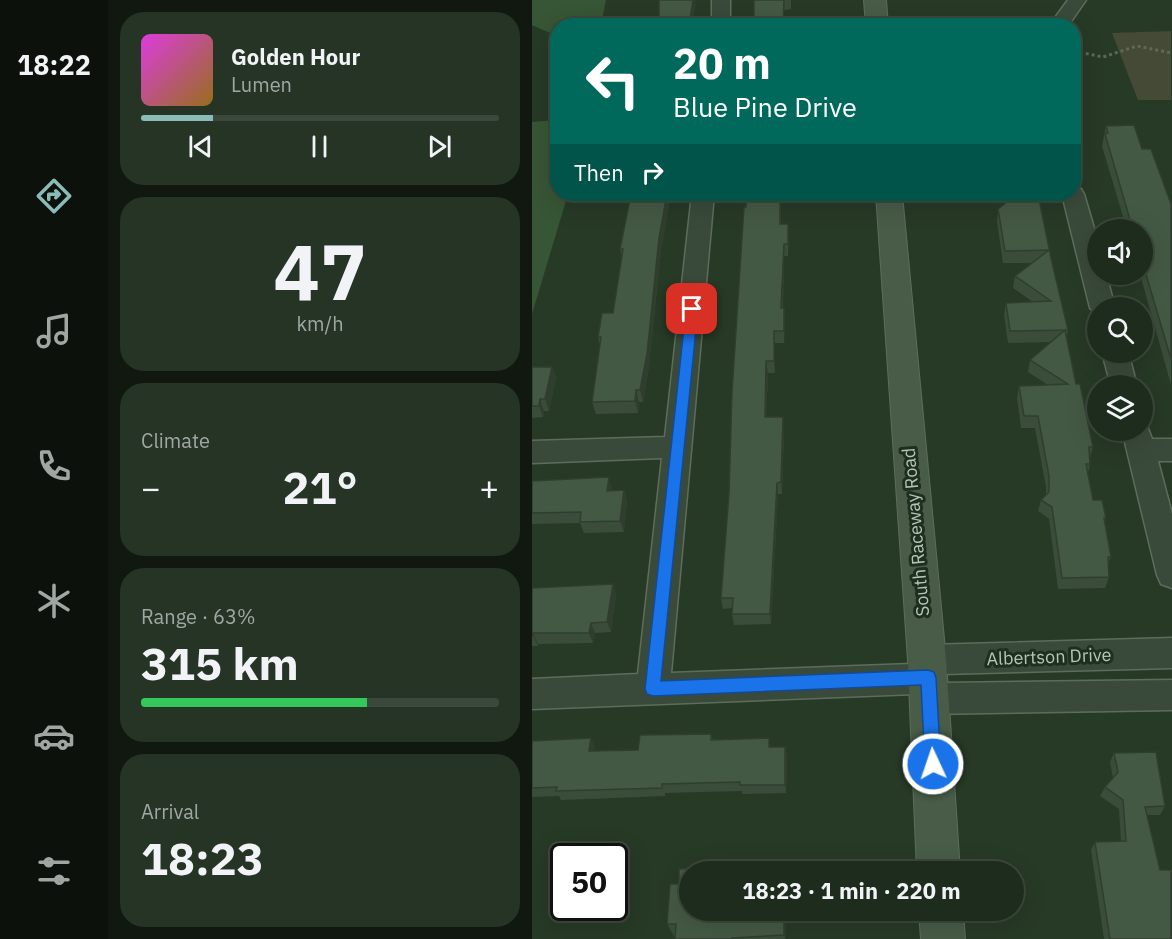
<!DOCTYPE html>
<meta charset="utf-8">
<style>
:root{--surface:#1d2c1c;--page:#253425;--text:#f1f3f6;--muted:#a0a7a3;--line:#3b483b;--accent:#8bbbb9}
body{margin:0;font-family:"IBM Plex Sans",sans-serif;background:var(--page);color:var(--text);height:100vh;display:flex;flex-direction:column;font-size:22px;white-space:nowrap}
*{box-sizing:border-box;margin:0}
p{font-size:20px;color:var(--muted)}
.icon{flex:none;width:33px;height:33px;fill:none;stroke:currentColor;stroke-width:2;stroke-linecap:round;stroke-linejoin:round}
.map{position:relative;flex:1;overflow:hidden}
.side{display:flex;flex-direction:column;gap:12px;padding:12px;background:#10180f;width:424px}
.side>*{flex:none}
.guide{position:absolute;left:18px;top:18px;width:531px;height:183px;border-radius:24px;box-shadow:0 6px 24px #0002,0 0 0 2px var(--line);background:#00695c;color:#fff;overflow:hidden}
.buttons{position:absolute;left:555px;top:219px;display:grid;gap:12px}
.buttons a{display:grid;place-items:center;width:66px;height:66px;border-radius:50%;background:var(--surface);box-shadow:0 6px 24px #0002,0 0 0 2px var(--line);font-size:30px}
.speed{position:absolute;left:18px;top:843px;display:flex;gap:12px;font-size:30px;font-weight:700;text-align:center}
.speed>*{display:grid;place-content:center;width:78px;height:78px;border-radius:50%;background:var(--surface);box-shadow:0 6px 24px #0002,0 0 0 2px var(--line);line-height:1}
.speed .limit{border:3px solid #111;border-radius:9px;background:#fff;color:#111}
.pin{position:absolute;display:grid;place-items:center;width:51px;height:51px;color:#fff;margin:-26px;border-radius:12px;box-shadow:0 3px 9px #0006}
.me{position:absolute;width:66px;margin:-33px;rotate:357deg;stroke-linejoin:round;filter:drop-shadow(0 0 4px #0008)}
.turn{display:flex;align-items:center;gap:21px;height:126px;padding:0 24px;font-size:27px}
.turn .icon{width:78px;height:78px;stroke-width:2.5}
.turn b{display:block;font-size:42px;line-height:51px}
.then{display:flex;align-items:center;height:57px;padding:0 24px;background:#0003;gap:12px;font-size:22px}
.big{font-size:45px;font-weight:800;line-height:1.1}
.side .tile{flex:1;display:flex;flex-direction:column;justify-content:center;gap:9px;min-width:0;padding:0 21px;border-radius:24px;background:var(--page)}
.side .dial{align-items:center;gap:0}
.dial b{font-size:78px;line-height:1}
.song{display:flex;align-items:center;gap:18px}
.cover{width:72px;height:72px;border-radius:9px;background:linear-gradient(135deg,hsl(300 70% 55%),hsl(40 70% 35%))}
.played{height:6px;border-radius:3px;background:linear-gradient(90deg,var(--accent) 20%,var(--line) 20%)}
.keys{display:flex;justify-content:space-around;direction:ltr}
.heat{display:flex;justify-content:space-between;align-items:center;font-size:33px;direction:ltr}
.charge{height:9px;border-radius:4px;background:linear-gradient(90deg,#34c759 63%,var(--line) 0)}
.trip{position:absolute;left:147px;top:861px;width:345px;height:60px;border-radius:30px;background:var(--surface);box-shadow:0 6px 24px #0002,0 0 0 2px var(--line);font-weight:800;line-height:60px;text-align:center}
main{display:flex;flex:1;min-height:0}
.tab-bar{display:flex;flex-direction:column;width:108px;justify-content:space-around;align-items:center;background:#0c120b;color:var(--muted)}
.tab-bar .icon{width:42px;height:42px}
.tab-bar .on{color:var(--accent)}
.tab-bar b{font-size:27px;color:var(--text)}
.map>svg:first-child{display:block}
.green{fill:#454a36}
.water{fill:#375635}
.lines{fill:none;stroke-linecap:round;stroke-linejoin:round}
.street-casing{stroke:#5d6d5d;stroke-width:3}
.secondary-casing{stroke:#5d6d5d;stroke-width:2}
.path{stroke:#5e6856;stroke-width:3;stroke-dasharray:3 3;stroke-linecap:butt}
.street{fill:#3a4a3a;fill-rule:evenodd}
.secondary{fill:#485c48;fill-rule:evenodd}
.wall{fill:#3a4d3a}
.shaded-wall{fill:#303e2f}
.building{fill:#445943;stroke:#303e2f;stroke-width:1.5}
.route{fill:#1a73e8;stroke:#114b97;stroke-width:1.5}
.labels{text-anchor:middle;stroke-width:6;stroke-linejoin:round;paint-order:stroke}
.street-label{font-size:18px;fill:#b5c5b5;stroke:#1f2f1f}
</style>
<main>
<nav class="tab-bar">
<b>18:22</b>
<svg class="icon on" aria-label="directions" viewBox="0 0 24 24"><path d="M12 3l9 9-9 9-9-9zM9 14v-3h6M13 9l2 2-2 2"/></svg>
<svg class="icon" aria-label="music" viewBox="0 0 24 24"><path d="M9 18V5l10-2v13"/><circle cx="6" cy="18" r="3"/><circle cx="16" cy="16" r="3"/></svg>
<svg class="icon" aria-label="phone" viewBox="0 0 24 24"><path d="M5 4h4l2 5-3 2q2 4 5 5l2-3 5 2v4C11 20 4 13 5 4z"/></svg>
<svg class="icon" aria-label="climate" viewBox="0 0 24 24"><path d="M12 3v18M4 7l16 10M4 17L20 7"/></svg>
<svg class="icon" aria-label="car" viewBox="0 0 24 24"><path d="M5 17H2v-5l4-1 3-4h7l3 4 3 1v5h-3M9 17h6M6 11h13"/><circle cx="7" cy="17" r="2"/><circle cx="17" cy="17" r="2"/></svg>
<svg class="icon" aria-label="filters" viewBox="0 0 24 24"><path d="M4 7h16M4 17h16"/><circle cx="9" cy="7" r="2"/><circle cx="15" cy="17" r="2"/></svg>
</nav>
<section class="side">
<div class="tile">
<div class="song"><i class="cover"></i><div><b>Golden Hour</b><p>Lumen</p></div></div>
<div class="played"></div>
<div class="keys"><svg class="icon" aria-label="previous" viewBox="0 0 24 24"><path d="M18 5L8 12l10 7zM5 5v14"/></svg><svg class="icon" aria-label="pause" viewBox="0 0 24 24"><path d="M8 5v14M16 5v14"/></svg><svg class="icon" aria-label="next" viewBox="0 0 24 24"><path d="M6 5l10 7-10 7zM19 5v14"/></svg></div>
</div>
<div class="tile dial"><b>47</b><p>km/h</p></div>
<div class="tile"><p>Climate</p>
<div class="heat"><a>−</a><b class="big">21°</b><a>+</a></div>
</div>
<div class="tile"><p>Range · 63%</p><b class="big">315 km</b><div class="charge"></div></div>
<div class="tile"><p>Arrival</p><b class="big">18:23</b></div>
</section>
<div class="map">
<svg width="640" height="939" viewBox="0 0 640 939">
<rect width="100%" height="100%" fill="#273a26"/>
<path class="green" d="M639,31V100H606L580,33Z"/>
<g class="water">
<path d="M0,0H74L69,25L26,26L25,36L0,25Z"/>
<path d="M25,120L26,194H36L0,314V122Z"/>
</g>
<g class="lines">
<defs>
<g id="street">
<rect x="180" y="0" width="18" height="26"/>
<path d="M536,0H554L536,26H517Z"/>
<path d="M542,187L549,189L552,194L566,242V274H574L583,308H566V315L558,308L530,194H542Z"/>
<path d="M160,194H182L139,673L380,664L379,660L383,650L395,645L640,638V668L411,674L412,678L410,683L640,680V710L397,714L385,710L380,699L383,694L0,709V679L106,674L130,458L0,463V441L133,437Z"/>
<path d="M570,352H596L605,386H579Z"/>
<path d="M610,421L614,423L620,439H640V461H626L640,514V588L629,584L625,575L590,430H610Z"/>
</g>
<g id="secondary">
<path d="M332,0H354L356,26H334Z"/>
<path d="M344,194H370L414,660L428,872H385L376,660Z"/>
<path d="M387,910H431L433,939H389Z"/>
</g>
</defs>
<use href="#street" class="street-casing"/>
<use href="#secondary" class="secondary-casing"/>
<path class="path" d="M542,51L571,57L605,46L640,53"/>
<use href="#street" class="street"/>
<use href="#secondary" class="secondary"/>
</g>
<g class="wall">
<path d="M222,0H259V9L252,10V26H222Z"/>
<path d="M574,126L610,149L639,204V385L608,274H610V230H595L570,146Z"/>
<path d="M94,194H139L129,250L117,366L111,402H107L106,413L64,414L60,402L68,346L66,337L81,313L90,257L88,249L98,201H96Z"/>
<path d="M215,194H257V200H249V224L257,236L256,256H252L251,308H252L253,320L252,343H243V373H236L234,417L252,428L250,494H246L239,624L202,625L200,614V608L191,609L189,598L197,493Z"/>
<path d="M460,194H506L519,258L536,330L535,337L544,384L561,447L558,458V464L556,473L561,500L574,518L573,522L579,557L576,564L577,577L573,588L526,589L517,519L506,511L509,500L514,495V487L503,428H489L485,398L487,386L516,385L496,372L498,360L519,342L476,343L472,315L474,303L501,302L481,288L483,276L501,263H471L465,221L466,209L484,195Z"/>
<path d="M0,367H20L24,378L17,411H12L11,417L0,418Z"/>
<path d="M0,481L80,488V491L92,490L95,501L92,532L52,533L48,523L0,524Z"/>
<path d="M81,584L84,595L79,632L63,633L61,643L6,644V646H0V588Z"/>
<path d="M179,734L181,740L238,747H253L255,756L254,793L210,794V791L133,793V796L29,800L27,796L0,797V741L59,738L63,747L62,751L106,750Z"/>
<path d="M582,753L633,806L628,815H615L639,939H572L559,850L563,842H589L587,809L568,796L573,787L581,778L578,762Z"/>
<path d="M252,864L253,872H158V910H254V939H143V936H142L135,924L138,884H147V869Z"/>
</g>
<g class="shaded-wall">
<path d="M161,0H163L164,5L160,26H157Z"/>
<path d="M135,194H139L129,250L117,366L111,402L108,390L127,238Z"/>
<path d="M248,194L249,200L248,236Z"/>
<path d="M256,224L257,236L256,256Z"/>
<path d="M252,244V256L250,320L249,308Z"/>
<path d="M252,308L253,320L252,343Z"/>
<path d="M242,331L243,343V373L242,361Z"/>
<path d="M234,361L236,373L234,429L233,417Z"/>
<path d="M20,367L24,378L17,411L13,399Z"/>
<path d="M104,390L107,402L106,413L103,401Z"/>
<path d="M8,399L12,411L11,417L7,406Z"/>
<path d="M251,417L252,428L250,494L249,482Z"/>
<path d="M77,477L80,488L78,502L75,491Z"/>
<path d="M245,483L246,494L239,624L238,614Z"/>
<path d="M92,490L95,501L92,532L88,521Z"/>
<path d="M81,584L84,595L79,632L75,622Z"/>
<path d="M59,623L63,633L61,643L57,633Z"/>
<path d="M1,633L6,644V646L1,636Z"/>
<path d="M59,738L63,747L61,760L57,751Z"/>
<path d="M253,747L255,756L254,793L253,785Z"/>
<path d="M252,910H254V939H253L252,935Z"/>
</g>
<g class="building">
<path d="M127,0H161L157,26H122L123,22H127Z"/>
<path d="M222,0H252L251,26H222Z"/>
<path d="M602,125L610,149H619L639,204V359L610,261V230H601L573,134L576,133L574,126Z"/>
<path d="M99,194H135L127,238L115,354L108,390H104L103,401L60,402L69,337H66L70,313H81L91,249H88Z"/>
<path d="M215,194H248V224H256V244H252L249,308H252V331H242V361H234L233,417H251L249,482L245,483L238,614H200L201,598H189L197,493L200,392L212,207H214Z"/>
<path d="M485,194H506L519,258L536,330L478,331L474,303L519,301L483,276L517,250L473,251L466,209Z"/>
<path d="M533,330L544,384H548L561,447H557L558,464H554L561,500H570L574,518H572L579,557H576L577,577L530,578L520,507L509,500L517,492V476L506,416H492L487,386L536,384L498,360Z"/>
<path d="M0,367H20L13,399H8L7,406H0Z"/>
<path d="M77,477L75,491L92,490L88,521L48,522L49,512L0,513V481Z"/>
<path d="M81,584L75,622L59,623L57,633H1L0,636V588Z"/>
<path d="M179,734V740L237,738V747H253V785H208V782L130,784V788L24,791L25,787L0,788V741L59,738L57,751L106,750L108,735Z"/>
<path d="M624,752L633,806L613,807L628,870H639V939H578L563,842L594,841L591,800L573,787L586,772L582,753Z"/>
<path d="M252,864V872H158V910H252V935L200,938V939H143L144,924H135L138,884H147V869Z"/>
</g>
<path class="route" d="M160,304L166,309L129,681L396,670L402,672L404,678L409,764L407,769L401,772L395,769L393,764L389,685L121,696L115,694L113,689L154,309Z"/>
<g class="labels">
<g class="street-label">
<text transform="translate(384 532) rotate(-95)" y="6">South Raceway Road</text>
<text transform="translate(517 657) rotate(-2)" y="6">Albertson Drive</text>
</g>
</g>
</svg>
<div class="buttons">
<a><svg class="icon" aria-label="sound" viewBox="0 0 24 24"><path d="M4 9h4l5-4v14l-5-4H4zM17 9q2 3 0 6"/></svg></a>
<a><svg class="icon" aria-label="search" viewBox="0 0 24 24"><circle cx="10" cy="10" r="6"/><path d="M15 15l6 6"/></svg></a>
<a><svg class="icon" aria-label="layers" viewBox="0 0 24 24"><path d="M12 4l9 5-9 5-9-5zM3 14l9 5 9-5"/></svg></a>
</div>
<div class="speed"><div class="limit">50</div></div>
<div class="pin" style="left:160px;top:309px;background:#d93025"><svg class="icon" aria-label="arrive" viewBox="0 0 24 24"><path d="M6 21V4h12l-3 4 3 4H6"/></svg></div>
<svg class="me" style="left:401px;top:764px" viewBox="-20 -20 40 40"><circle r="17" fill="#1a73e8" stroke="#fff" stroke-width="3"/><path d="M0-11L8 9 0 5-8 9z" fill="#fff"/></svg>
<div class="trip">18:23 · 1 min · 220 m</div>
<div class="guide">
<div class="turn"><svg class="icon" aria-label="left" viewBox="0 0 24 24"><path d="M17 20v-9H6M10 6l-5 5 5 5"/></svg><div><b>20 m</b>Blue Pine Drive</div></div>
<div class="then">Then<svg class="icon" aria-label="right" viewBox="0 0 24 24"><path d="M7 20v-9h11M14 6l5 5-5 5"/></svg></div>
</div>
</div>
</main>
